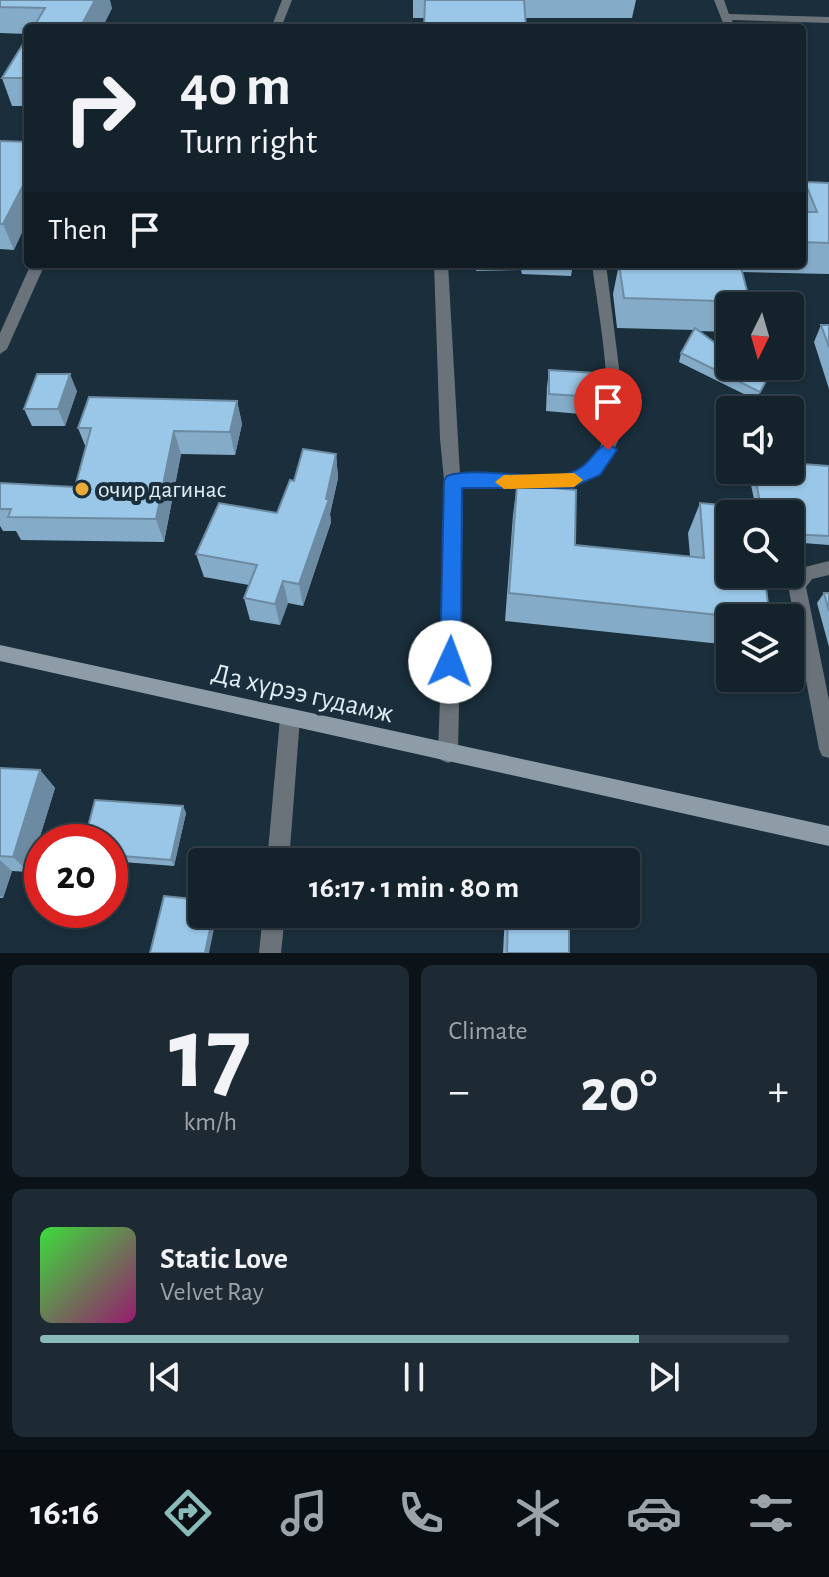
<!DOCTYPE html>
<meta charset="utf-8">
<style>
:root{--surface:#14222c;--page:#1d2a34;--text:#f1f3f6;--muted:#9da4a9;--line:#333f48;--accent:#8bbbb9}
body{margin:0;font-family:"Alegreya Sans",sans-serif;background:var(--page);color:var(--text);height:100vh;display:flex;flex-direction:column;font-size:30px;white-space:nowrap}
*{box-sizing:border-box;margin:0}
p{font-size:26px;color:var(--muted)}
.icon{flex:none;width:44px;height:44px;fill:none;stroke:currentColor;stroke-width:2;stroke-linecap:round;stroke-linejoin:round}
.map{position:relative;height:953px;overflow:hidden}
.side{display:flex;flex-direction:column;gap:12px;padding:12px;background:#0b1318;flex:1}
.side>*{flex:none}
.top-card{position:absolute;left:24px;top:24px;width:782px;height:244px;border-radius:8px;box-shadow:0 2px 6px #0004,0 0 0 2px var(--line);background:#14222c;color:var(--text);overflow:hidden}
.needle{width:52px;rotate:185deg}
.buttons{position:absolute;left:716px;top:292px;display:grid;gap:16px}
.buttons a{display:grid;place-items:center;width:88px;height:88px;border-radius:8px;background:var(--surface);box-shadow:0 2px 6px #0004,0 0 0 2px var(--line);font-size:40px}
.speed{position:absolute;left:24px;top:824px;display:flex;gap:16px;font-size:40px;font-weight:700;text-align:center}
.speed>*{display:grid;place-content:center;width:104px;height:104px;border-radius:50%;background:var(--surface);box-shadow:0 2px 6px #0004,0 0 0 2px var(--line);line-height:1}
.speed .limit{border:12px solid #d22;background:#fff;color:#111}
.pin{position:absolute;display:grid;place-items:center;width:68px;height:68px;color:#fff;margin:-82px -34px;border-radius:50% 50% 50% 0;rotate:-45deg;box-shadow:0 0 8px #0007}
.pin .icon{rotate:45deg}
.me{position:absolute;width:88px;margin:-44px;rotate:2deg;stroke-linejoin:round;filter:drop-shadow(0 0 6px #0008)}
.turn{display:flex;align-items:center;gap:28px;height:168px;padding:0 24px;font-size:36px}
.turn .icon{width:104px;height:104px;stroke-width:2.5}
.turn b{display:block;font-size:56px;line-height:68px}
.then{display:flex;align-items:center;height:76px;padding:0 24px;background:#0003;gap:16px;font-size:30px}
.big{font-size:60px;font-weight:600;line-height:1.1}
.side .widget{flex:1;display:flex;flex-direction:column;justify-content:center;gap:12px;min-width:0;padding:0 28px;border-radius:12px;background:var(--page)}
.side .dial{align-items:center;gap:0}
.dial b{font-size:104px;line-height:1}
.song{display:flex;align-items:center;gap:24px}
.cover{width:96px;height:96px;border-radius:12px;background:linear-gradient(135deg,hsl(120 70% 55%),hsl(320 70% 35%))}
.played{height:8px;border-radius:4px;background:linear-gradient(90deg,var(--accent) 80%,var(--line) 80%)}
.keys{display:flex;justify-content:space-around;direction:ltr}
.heat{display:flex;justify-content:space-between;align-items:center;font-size:44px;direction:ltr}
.side .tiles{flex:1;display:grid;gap:12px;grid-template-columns:1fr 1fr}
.widget:last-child{grid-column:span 2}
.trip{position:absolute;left:188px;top:848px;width:452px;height:80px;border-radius:8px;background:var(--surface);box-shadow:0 2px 6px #0004,0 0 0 2px var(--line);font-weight:600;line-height:80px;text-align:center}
.tabs{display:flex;height:128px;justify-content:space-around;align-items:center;background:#080e12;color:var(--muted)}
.tabs .icon{width:56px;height:56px}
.tabs .current{color:var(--accent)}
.tabs b{font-size:36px;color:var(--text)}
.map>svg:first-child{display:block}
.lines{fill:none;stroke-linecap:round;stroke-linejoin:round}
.lane{fill:#6a737a;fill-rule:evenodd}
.street{fill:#6a737a;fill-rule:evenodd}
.secondary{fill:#8d9ca7;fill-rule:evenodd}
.wall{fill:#84abc7}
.shaded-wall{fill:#6c8ba2}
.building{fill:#9ac7e7;stroke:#6c8ba2;stroke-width:2}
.route{fill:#1a73e8;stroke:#114b97;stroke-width:2}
.slow{fill:#f59e0b}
.poi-dot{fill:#eaaa39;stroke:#1a2e3b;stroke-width:3}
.labels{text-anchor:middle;stroke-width:8;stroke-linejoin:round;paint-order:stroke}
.poi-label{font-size:24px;fill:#e1edf5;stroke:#1a2e3b;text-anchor:start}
.near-street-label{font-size:28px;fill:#e1edf5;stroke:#1a2e3b}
</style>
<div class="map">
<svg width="829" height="953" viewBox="0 0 829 953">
<rect width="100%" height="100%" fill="#1a2e3b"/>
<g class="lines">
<g class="lane">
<path d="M714,0H724L729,14L829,17V23L732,20L735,28H725Z"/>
<path d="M802,183L829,191V199L802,191Z"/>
<path d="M434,264H448L460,475H568C579,469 590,464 597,453C620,418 597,307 592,264H606L623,400L618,441L608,462L595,476L570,487H461L463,510L458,753L455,760L448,763L441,760L438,753L447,510L440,439Z"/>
<path d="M829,561V575L812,579L806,587L829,700V758L822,756L819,749L788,585L801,568Z"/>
</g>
<g class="street">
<path d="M282,0H292L281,28H271Z"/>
<path d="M31,264H45L7,349L0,354V333Z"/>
<path d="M290,709L297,712L300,718L289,862H267L280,718L283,712Z"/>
<path d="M263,914H285L281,953H259Z"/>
</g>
<path class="secondary" d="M0,645L829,826V846L0,661Z"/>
</g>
<g class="wall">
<path d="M0,0L112,8L102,28H28V34L0,33Z"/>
<path d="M413,0H636L632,18H413Z"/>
<path d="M28,36V106H12L2,78Z"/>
<path d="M0,141L14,250L0,249Z"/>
<path d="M805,182L829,183V274L742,272L750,302L749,306H730V332L698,331L766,381L756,400L679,362L681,353L694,330L617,328L613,294L619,264L676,266V264H802V191Z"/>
<path d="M477,264H573L571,276L522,274L521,270L476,271Z"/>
<path d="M821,325H829V389L814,342Z"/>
<path d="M549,370L596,397L592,415L546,411L547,387Z"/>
<path d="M77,391L65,426H32L24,409Z"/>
<path d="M237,401L242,424L235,455L181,454L164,542L21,540L16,531H3L0,526V485L75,487L86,448L78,428Z"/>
<path d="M336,454L338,478L330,514L331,522L303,606L288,603L280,625L250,620L244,598L249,585L204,577L196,554L277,513L294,481Z"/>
<path d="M829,466V545L790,542V514H757L748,470H790Z"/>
<path d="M517,485L575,545L690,556L688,533L700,503L770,618H730V645L505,621L513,515Z"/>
<path d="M824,593H829V647L817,603Z"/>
<path d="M0,768L40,770L55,788L29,872L12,871L3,898H0Z"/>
<path d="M183,806L186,813L174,866L110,861V842Z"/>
<path d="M505,914H569V953H503Z"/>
</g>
<g class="shaded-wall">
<path d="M95,0H110L112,8L102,28H80Z"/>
<path d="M28,176V220L14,250L3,224Z"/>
<path d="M70,374L77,391L65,426L58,409Z"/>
<path d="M237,401L242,424L235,455L230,432Z"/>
<path d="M174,431L181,454L164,542L156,519Z"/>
<path d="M336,454L338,478L330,514L331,522L303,606L299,584L326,499Z"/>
<path d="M283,581L288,603L280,625L275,604Z"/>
<path d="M40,770L55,788L29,872L13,857Z"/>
<path d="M183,806L186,813L174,866L171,860Z"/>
<path d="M0,860L12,871L3,898L0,896Z"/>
<path d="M213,914H217L209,953H205Z"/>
</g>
<g class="building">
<path d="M0,0H95L80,28H33L45,8L0,7Z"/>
<path d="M425,0H524L526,28H424Z"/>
<path d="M28,36V78H2Z"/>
<path d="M0,141L28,142V176L3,224H0Z"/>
<path d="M805,182L829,183V243L802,242V212H817Z"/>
<path d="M619,264L691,266L690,264H740L750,302L624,298Z"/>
<path d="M821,325H829V347Z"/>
<path d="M695,328L730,354V366H746L766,381L760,392L681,353Z"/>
<path d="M549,370L595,373L596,397L549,394Z"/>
<path d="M37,374H70L58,409H24Z"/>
<path d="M89,397L237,401L230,432L174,431L156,519L8,517L11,509H0V485L1,483L75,487L91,428H78Z"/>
<path d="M303,449L336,454L326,499H329L299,584L283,581L275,604L244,598L257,565L196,554L219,503L277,513L290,480L294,481Z"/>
<path d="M790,463L829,466V536L790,534V514H762L754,470H790Z"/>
<path d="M517,485L576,490L575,545L704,558L700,503L755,508L756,514H730V574H764L770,618H747L509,593Z"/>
<path d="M824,593H829V611Z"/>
<path d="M0,768L40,770L13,857L0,856Z"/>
<path d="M95,800L183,806L171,860L110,855V842H84Z"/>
<path d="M408,850L488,860V862H406Z"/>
<path d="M164,896L202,900V914H213L205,953H150Z"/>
<path d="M508,914H569V953H507Z"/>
</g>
<path class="route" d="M608,443L617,450L600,475L570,488H462L461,662L458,669L450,671L443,669L440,662L444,481L447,476C480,465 539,483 570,473C591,466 594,448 608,443Z"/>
<path class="slow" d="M574,473L583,480L574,487L504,489L495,482L504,475Z"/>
<circle class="poi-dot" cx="82" cy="489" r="8"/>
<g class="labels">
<g class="poi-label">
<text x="98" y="497">очир дагинас</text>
</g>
<g class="near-street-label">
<text transform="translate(303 692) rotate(13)" y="10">Да хүрээ гудамж</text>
</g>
</g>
</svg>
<div class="buttons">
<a><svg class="needle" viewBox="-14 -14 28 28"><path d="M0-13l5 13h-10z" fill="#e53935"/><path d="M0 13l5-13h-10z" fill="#9da4a9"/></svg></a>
<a><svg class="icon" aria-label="sound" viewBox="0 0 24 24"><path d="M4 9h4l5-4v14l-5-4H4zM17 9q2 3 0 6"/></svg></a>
<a><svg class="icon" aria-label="search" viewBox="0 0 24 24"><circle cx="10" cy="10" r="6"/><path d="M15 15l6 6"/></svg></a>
<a><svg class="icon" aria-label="layers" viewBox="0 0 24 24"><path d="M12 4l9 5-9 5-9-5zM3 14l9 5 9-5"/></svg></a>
</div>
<div class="speed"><div class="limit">20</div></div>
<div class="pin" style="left:608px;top:450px;background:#d93025"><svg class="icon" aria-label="arrive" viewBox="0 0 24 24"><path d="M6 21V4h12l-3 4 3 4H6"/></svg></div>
<svg class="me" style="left:450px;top:662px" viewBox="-20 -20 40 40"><circle r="19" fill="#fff"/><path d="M0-13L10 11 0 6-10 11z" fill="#1a73e8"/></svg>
<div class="trip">16:17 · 1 min · 80 m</div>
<div class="top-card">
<div class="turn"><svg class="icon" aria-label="right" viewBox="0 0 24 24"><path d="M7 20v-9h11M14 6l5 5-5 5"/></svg><div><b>40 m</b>Turn right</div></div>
<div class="then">Then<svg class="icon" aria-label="arrive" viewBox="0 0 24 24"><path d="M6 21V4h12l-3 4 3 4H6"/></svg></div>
</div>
</div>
<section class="side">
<div class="tiles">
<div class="widget dial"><b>17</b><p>km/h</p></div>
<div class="widget"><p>Climate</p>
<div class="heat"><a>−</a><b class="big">20°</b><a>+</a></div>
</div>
<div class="widget">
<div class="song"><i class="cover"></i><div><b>Static Love</b><p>Velvet Ray</p></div></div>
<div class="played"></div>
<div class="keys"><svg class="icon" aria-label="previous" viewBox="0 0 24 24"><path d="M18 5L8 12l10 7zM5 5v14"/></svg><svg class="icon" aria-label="pause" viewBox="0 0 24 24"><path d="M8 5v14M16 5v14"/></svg><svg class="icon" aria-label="next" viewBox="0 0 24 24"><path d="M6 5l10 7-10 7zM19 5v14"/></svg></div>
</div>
</div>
</section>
<nav class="tabs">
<b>16:16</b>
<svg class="icon current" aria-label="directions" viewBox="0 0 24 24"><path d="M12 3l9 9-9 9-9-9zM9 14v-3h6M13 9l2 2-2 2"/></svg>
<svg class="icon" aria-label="music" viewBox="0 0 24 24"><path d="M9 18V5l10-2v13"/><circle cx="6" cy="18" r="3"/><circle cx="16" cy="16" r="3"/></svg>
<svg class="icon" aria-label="phone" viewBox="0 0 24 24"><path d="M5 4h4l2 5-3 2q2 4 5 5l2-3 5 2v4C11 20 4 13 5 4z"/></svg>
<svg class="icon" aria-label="climate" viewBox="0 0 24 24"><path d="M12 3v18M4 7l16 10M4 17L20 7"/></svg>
<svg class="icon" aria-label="car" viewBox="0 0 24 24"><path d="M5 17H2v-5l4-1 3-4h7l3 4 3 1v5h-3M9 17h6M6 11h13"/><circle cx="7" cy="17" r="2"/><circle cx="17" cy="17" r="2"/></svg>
<svg class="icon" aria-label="filters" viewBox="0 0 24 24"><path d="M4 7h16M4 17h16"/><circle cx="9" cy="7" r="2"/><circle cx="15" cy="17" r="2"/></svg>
</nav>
